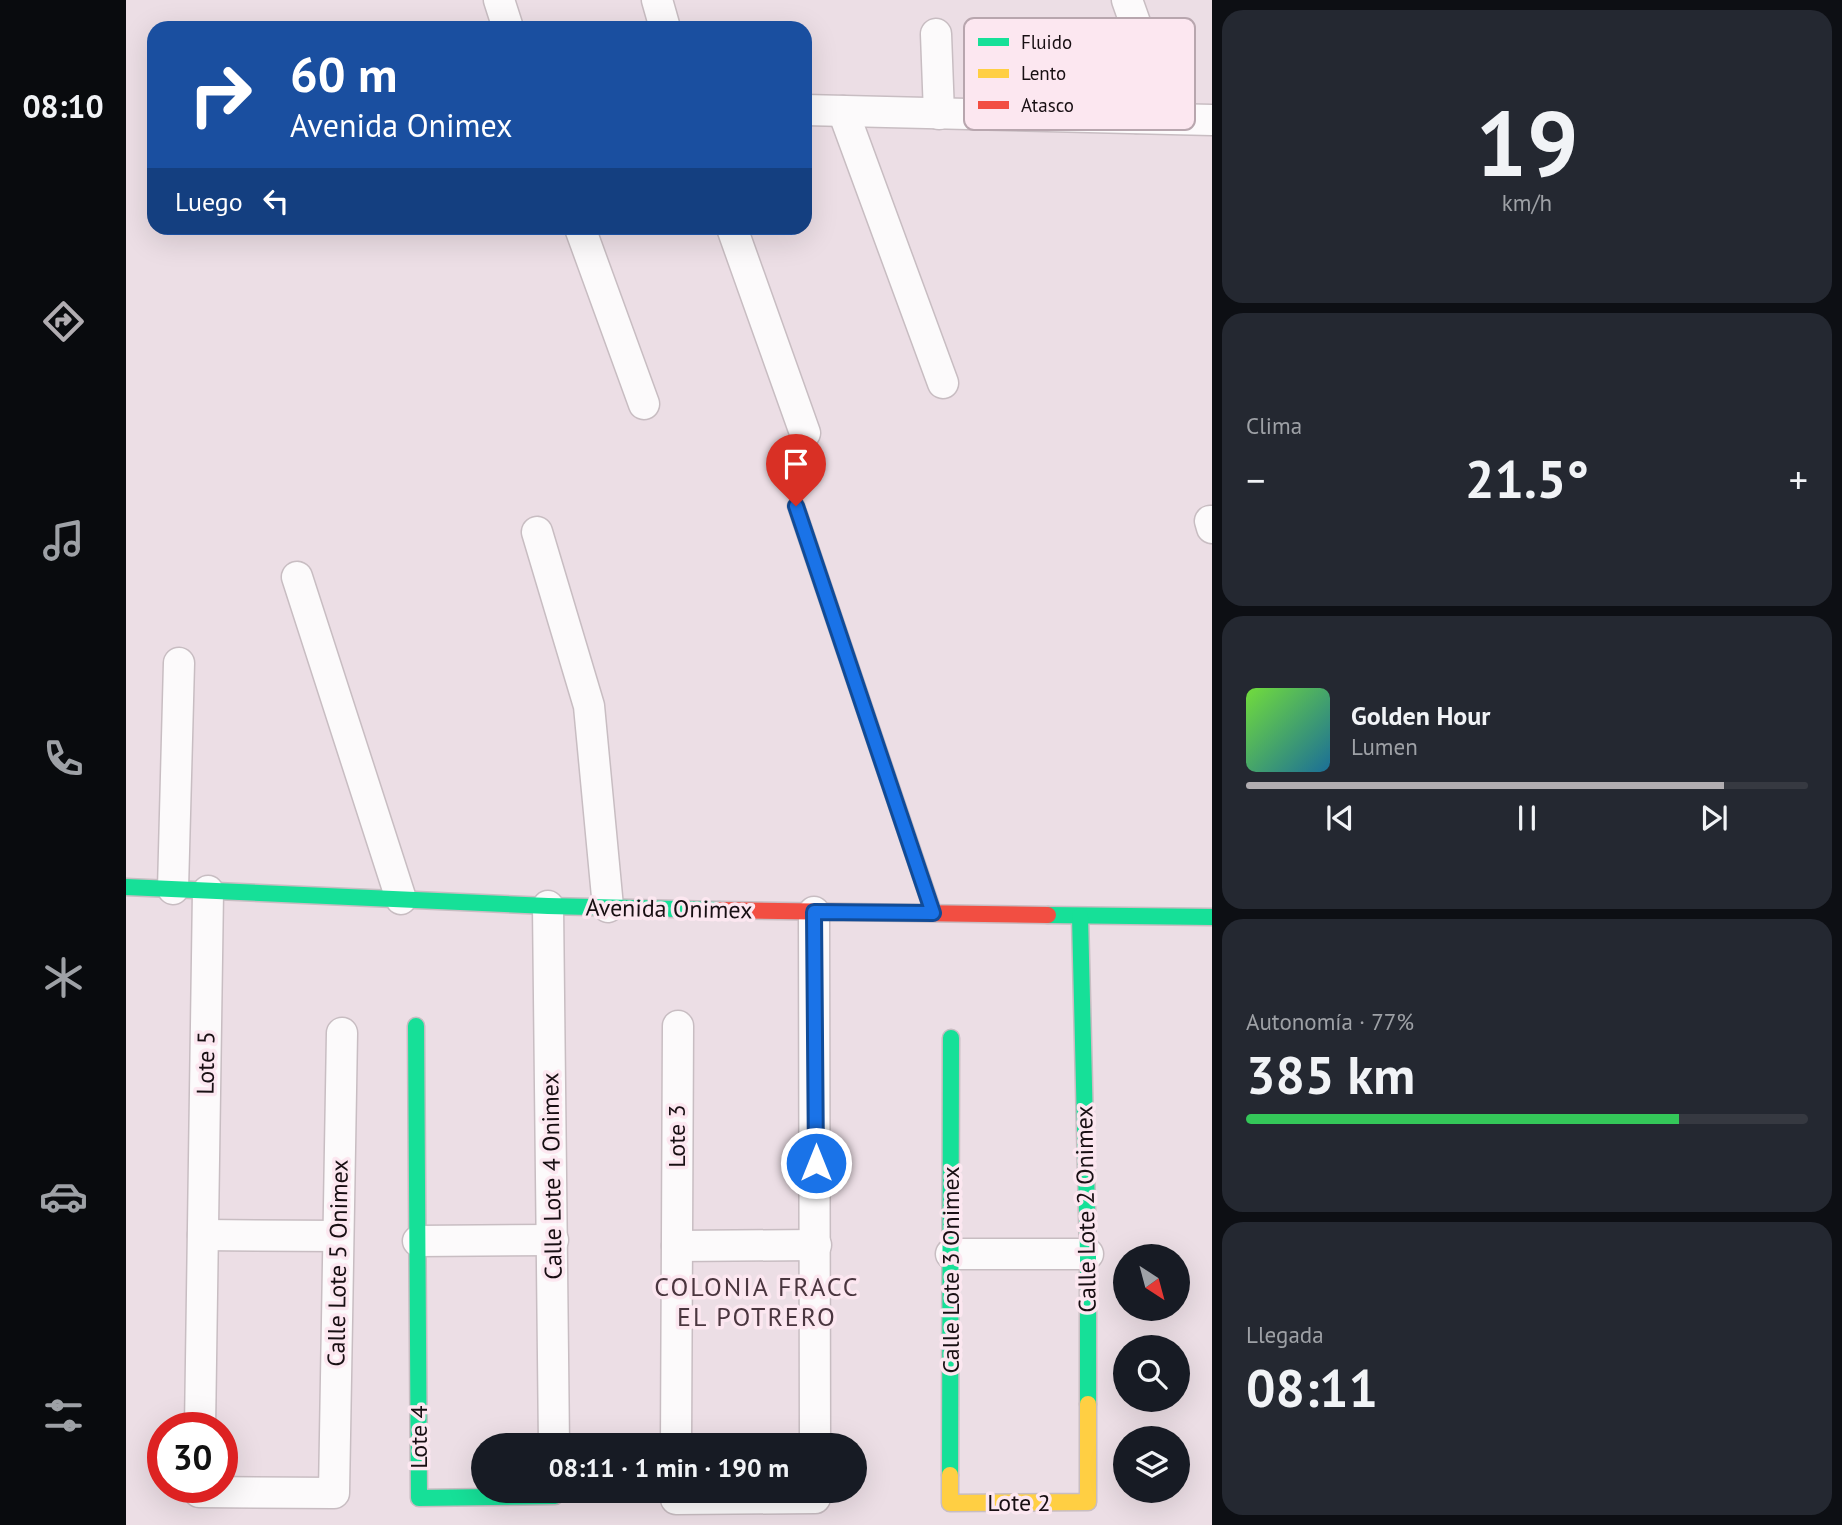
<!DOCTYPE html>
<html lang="es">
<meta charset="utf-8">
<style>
:root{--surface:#171b24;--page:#242831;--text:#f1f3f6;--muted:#9ea1a6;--line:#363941;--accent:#b1adb1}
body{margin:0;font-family:"PT Sans",sans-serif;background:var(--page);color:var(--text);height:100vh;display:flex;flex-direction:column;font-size:26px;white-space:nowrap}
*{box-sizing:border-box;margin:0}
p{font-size:23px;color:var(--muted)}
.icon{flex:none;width:38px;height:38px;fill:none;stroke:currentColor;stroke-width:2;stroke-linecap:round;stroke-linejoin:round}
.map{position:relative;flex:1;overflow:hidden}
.details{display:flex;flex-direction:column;gap:10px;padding:10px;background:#0d0f14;width:630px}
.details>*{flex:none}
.hud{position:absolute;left:21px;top:21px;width:665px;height:214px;border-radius:21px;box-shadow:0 7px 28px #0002;background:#1a4fa0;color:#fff;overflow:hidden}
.needle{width:46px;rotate:144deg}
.tools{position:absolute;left:987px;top:1244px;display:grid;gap:14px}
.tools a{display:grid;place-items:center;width:77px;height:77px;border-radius:50%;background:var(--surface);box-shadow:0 7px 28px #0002;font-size:35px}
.speed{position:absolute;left:21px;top:1412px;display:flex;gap:14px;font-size:35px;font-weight:700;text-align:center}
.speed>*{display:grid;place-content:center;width:91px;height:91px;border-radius:50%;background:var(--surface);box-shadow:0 7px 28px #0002;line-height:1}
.speed .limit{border:10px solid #d22;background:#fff;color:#111}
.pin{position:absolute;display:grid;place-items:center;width:60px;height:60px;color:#fff;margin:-72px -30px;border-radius:50% 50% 50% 0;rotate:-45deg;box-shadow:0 0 7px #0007}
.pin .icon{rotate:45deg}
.me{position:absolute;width:77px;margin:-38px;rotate:0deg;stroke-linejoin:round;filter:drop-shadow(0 0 5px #0008)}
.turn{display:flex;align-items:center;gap:24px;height:147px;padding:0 28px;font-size:32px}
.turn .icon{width:91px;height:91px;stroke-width:2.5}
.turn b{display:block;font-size:49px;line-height:60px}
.then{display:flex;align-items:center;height:66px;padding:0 28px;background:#0003;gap:14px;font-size:26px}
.big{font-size:52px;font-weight:800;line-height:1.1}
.details .card{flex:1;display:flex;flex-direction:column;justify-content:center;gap:10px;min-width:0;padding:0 24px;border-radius:21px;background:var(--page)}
.details .dial{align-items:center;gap:0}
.dial b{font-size:91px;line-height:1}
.song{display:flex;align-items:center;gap:21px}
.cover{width:84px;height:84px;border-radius:10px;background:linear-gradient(135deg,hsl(100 70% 55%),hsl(200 70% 35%))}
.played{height:7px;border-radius:4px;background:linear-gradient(90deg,var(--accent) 85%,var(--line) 85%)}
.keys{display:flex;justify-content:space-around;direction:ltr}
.heat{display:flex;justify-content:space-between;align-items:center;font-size:38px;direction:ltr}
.charge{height:10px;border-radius:5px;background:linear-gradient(90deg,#34c759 77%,var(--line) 0)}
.trip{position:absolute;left:345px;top:1433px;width:396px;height:70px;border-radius:35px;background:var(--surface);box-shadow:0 7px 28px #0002;font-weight:800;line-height:70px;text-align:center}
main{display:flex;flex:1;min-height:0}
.dock{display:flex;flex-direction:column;width:126px;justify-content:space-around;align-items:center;background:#090b0e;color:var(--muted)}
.dock .icon{width:49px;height:49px}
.dock .selected{color:var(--accent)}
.dock b{font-size:32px;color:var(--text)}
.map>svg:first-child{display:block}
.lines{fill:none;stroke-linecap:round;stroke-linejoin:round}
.lane-casing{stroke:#c8bdc2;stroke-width:19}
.street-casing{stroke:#c8bdc2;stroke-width:33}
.fast-casing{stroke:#c8bdc2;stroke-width:19}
.slow-casing{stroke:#c8bdc2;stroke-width:19}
.jam-casing{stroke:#c8bdc2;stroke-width:19}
.lane{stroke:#fcfafb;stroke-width:16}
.street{stroke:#fcfafb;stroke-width:30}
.fast{stroke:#16e098;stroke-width:16}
.slow{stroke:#ffcf43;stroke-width:16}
.jam{stroke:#f24e42;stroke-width:16}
.route-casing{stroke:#114b97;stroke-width:18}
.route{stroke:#1a73e8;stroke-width:12}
.labels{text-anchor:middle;stroke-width:7;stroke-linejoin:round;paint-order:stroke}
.street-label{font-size:24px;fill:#180f13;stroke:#fce7f0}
.neighbourhood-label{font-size:26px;letter-spacing:2px;fill:#4a363f;stroke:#fce7f0}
.key{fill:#fce7f0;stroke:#b8a6ae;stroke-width:2}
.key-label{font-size:19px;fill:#180f13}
</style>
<main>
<nav class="dock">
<b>08:10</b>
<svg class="icon selected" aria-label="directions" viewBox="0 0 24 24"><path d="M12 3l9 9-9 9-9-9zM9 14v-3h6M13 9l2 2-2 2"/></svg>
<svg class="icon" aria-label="music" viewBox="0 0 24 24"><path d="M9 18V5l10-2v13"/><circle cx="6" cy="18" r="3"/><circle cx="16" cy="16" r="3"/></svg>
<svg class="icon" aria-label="phone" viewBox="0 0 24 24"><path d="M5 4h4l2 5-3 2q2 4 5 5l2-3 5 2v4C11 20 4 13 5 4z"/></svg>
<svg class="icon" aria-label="climate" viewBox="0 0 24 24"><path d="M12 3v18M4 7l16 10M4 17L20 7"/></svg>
<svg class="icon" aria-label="car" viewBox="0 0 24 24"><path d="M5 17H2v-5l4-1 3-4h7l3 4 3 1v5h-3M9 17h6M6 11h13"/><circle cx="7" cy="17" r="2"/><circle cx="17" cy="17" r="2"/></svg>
<svg class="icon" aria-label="filters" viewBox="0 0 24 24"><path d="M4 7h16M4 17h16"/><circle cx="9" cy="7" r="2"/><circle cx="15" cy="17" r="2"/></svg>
</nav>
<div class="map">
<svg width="1086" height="1525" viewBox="0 0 1086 1525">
<rect width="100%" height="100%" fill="#ecdee5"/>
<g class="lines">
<defs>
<path id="lane" d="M670,506L807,912"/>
<g id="street">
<path d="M373,0L382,28"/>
<path d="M531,0L539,28"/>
<path d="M1001,0L1018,48L1011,118"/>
<path d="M810,34L813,114"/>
<path d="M679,110L1086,120"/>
<path d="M717,111L817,383"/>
<path d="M454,228L518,404"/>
<path d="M606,228L679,433"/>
<path d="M1084,521L1086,528"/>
<path d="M411,532L463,706L482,907"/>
<path d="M171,577L275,899"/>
<path d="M47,889L53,663"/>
<path d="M422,906L428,1446"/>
<path d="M688,912L689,1446"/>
<path d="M77,1235L212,1236"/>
<path d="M292,1241L427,1240"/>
<path d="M551,1246L690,1245"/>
<path d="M825,1254H962"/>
<path d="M74,1428L82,891"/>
<path d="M550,1446L552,1026"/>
<path d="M73,1488V1492L208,1493L216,1033"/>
<path d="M550,1491V1499L689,1498V1491"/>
</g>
<g id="fast">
<path d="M0,887L422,906L593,910"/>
<path d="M922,915L1086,917"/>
<path d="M954,916L962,1254V1404"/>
<path d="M290,1026L293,1498L429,1496V1491"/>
<path d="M824,1475L825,1038"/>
</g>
<path id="slow" d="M824,1475V1503L962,1502V1404"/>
<path id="jam" d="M593,910L922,915"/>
</defs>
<use href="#lane" class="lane-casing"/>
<use href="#street" class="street-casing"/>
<use href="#fast" class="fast-casing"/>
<use href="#slow" class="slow-casing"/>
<use href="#jam" class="jam-casing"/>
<use href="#lane" class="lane"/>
<use href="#street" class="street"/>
<use href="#fast" class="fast"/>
<use href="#slow" class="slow"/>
<use href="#jam" class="jam"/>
</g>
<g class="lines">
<defs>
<path id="route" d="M670,506L807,913L688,912L690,1163"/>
</defs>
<use href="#route" class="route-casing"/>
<use href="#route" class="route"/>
</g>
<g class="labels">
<g class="street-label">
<text transform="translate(543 909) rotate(1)" y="8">Avenida Onimex</text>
<text transform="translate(80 1063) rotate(-89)" y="8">Lote 5</text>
<text transform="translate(551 1136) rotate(-90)" y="8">Lote 3</text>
<text transform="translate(426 1176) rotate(-91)" y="8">Calle Lote 4 Onimex</text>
<text transform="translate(960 1209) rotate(-91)" y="8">Calle Lote 2 Onimex</text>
<text transform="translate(212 1263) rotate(-89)" y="8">Calle Lote 5 Onimex</text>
<text transform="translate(825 1270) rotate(-90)" y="8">Calle Lote 3 Onimex</text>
<text transform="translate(293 1437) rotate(-90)" y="8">Lote 4</text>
<text x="893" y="1511">Lote 2</text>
</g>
<g class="neighbourhood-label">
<text x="631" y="1296">COLONIA FRACC<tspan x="631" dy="30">EL POTRERO</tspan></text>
</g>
</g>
<rect x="838" y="18" width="231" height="112" rx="10" class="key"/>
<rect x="852" y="38" width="31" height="8" fill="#16e098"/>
<rect x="852" y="69" width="31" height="9" fill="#ffcf43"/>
<rect x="852" y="101" width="31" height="8" fill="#f24e42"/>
<g class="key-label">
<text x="895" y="49">Fluido</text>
<text x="895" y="80">Lento</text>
<text x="895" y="112">Atasco</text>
</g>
</svg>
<div class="tools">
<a><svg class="needle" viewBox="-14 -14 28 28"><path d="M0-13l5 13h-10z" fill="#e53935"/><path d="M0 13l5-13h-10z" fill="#9ea1a6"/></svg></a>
<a><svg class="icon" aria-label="search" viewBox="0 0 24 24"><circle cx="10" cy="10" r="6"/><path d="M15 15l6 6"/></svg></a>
<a><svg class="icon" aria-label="layers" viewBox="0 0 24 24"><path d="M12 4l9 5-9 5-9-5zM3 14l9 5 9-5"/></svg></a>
</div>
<div class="speed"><div class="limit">30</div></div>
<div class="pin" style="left:670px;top:506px;background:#d93025"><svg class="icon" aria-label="arrive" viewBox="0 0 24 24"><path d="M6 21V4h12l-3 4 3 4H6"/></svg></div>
<svg class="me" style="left:690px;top:1163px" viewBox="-20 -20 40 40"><circle r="17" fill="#1a73e8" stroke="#fff" stroke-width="3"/><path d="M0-11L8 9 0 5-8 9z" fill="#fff"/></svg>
<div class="trip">08:11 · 1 min · 190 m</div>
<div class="hud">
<div class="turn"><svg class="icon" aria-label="right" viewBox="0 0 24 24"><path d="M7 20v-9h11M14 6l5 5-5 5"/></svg><div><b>60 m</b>Avenida Onimex</div></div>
<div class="then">Luego<svg class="icon" aria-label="left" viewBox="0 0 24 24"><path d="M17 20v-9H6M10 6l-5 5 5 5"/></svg></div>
</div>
</div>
<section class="details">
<div class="card dial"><b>19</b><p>km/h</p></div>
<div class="card"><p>Clima</p>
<div class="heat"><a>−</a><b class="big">21.5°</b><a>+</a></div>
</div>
<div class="card">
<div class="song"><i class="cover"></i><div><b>Golden Hour</b><p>Lumen</p></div></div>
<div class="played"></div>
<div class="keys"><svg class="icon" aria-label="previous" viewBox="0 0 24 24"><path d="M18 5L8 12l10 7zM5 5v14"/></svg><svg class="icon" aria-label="pause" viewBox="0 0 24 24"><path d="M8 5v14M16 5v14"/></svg><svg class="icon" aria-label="next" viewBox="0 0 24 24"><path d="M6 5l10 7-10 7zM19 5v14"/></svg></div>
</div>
<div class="card"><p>Autonomía · 77%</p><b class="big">385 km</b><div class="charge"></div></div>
<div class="card"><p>Llegada</p><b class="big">08:11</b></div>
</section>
</main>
